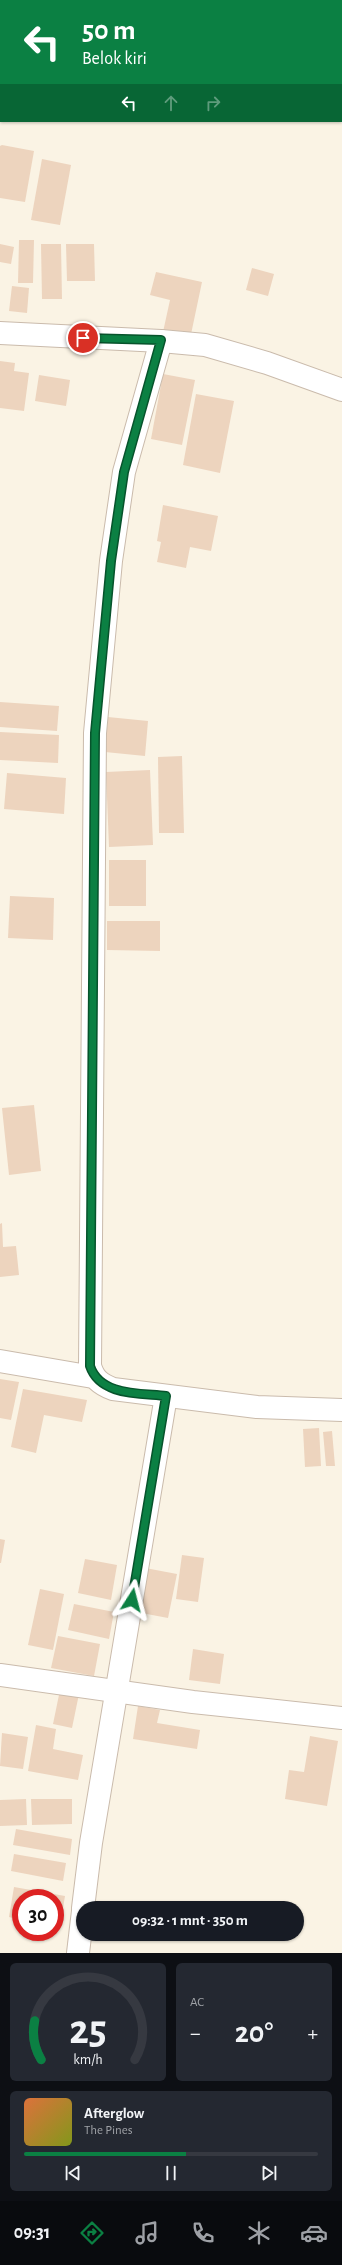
<!DOCTYPE html>
<html lang="id">
<meta charset="utf-8">
<style>
:root{--surface:#171b24;--page:#242831;--text:#f1f3f6;--muted:#9ea1a6;--line:#363941;--accent:#0b8043}
body{margin:0;font-family:"Alegreya Sans",sans-serif;background:var(--page);color:var(--text);height:100vh;display:flex;flex-direction:column;font-size:15px;white-space:nowrap}
*{box-sizing:border-box;margin:0}
p{font-size:13px;color:var(--muted)}
.icon{flex:none;width:22px;height:22px;fill:none;stroke:currentColor;stroke-width:2;stroke-linecap:round;stroke-linejoin:round}
.map{position:relative;height:1953px;overflow:hidden}
.panel{display:flex;flex-direction:column;gap:10px;padding:10px;background:#0d0f14;flex:1}
.panel>*{flex:none}
.banner{position:absolute;left:0px;top:0px;width:342px;height:122px;box-shadow:0 1px 3px #0004;background:#0b8043;color:#fff;overflow:hidden}
.speed{position:absolute;left:12px;top:1889px;display:flex;gap:8px;font-size:20px;font-weight:700;text-align:center}
.speed>*{display:grid;place-content:center;width:52px;height:52px;border-radius:50%;background:var(--surface);box-shadow:0 1px 3px #0004;line-height:1}
.speed .limit{border:6px solid #d22;background:#fff;color:#111}
.pin{position:absolute;display:grid;place-items:center;width:34px;height:34px;color:#fff;margin:-17px;border:2px solid #fff;border-radius:50%;box-shadow:0 1px 4px #0007}
.me{position:absolute;width:44px;margin:-22px;rotate:9deg;stroke-linejoin:round;filter:drop-shadow(0 0 3px #0008)}
.turn{display:flex;align-items:center;gap:14px;height:84px;padding:0 16px;font-size:18px}
.turn .icon{width:52px;height:52px;stroke-width:2.5}
.turn b{display:block;font-size:28px;line-height:34px}
.lanes{display:flex;align-items:center;height:38px;padding:0 16px;background:#0003;justify-content:center;gap:20px;direction:ltr}
.lanes .off{opacity:.35}
.big{font-size:30px;font-weight:700;line-height:1.1}
.panel .card{flex:1;display:flex;flex-direction:column;justify-content:center;gap:6px;min-width:0;padding:0 14px;border-radius:6px;background:var(--page)}
.panel .dial{align-items:center;gap:0}
.dial svg{height:104px;overflow:visible;fill:none;stroke:var(--line);stroke-width:7;stroke-linecap:round;text-anchor:middle}
.dial text{fill:var(--text);stroke:none}
.song{display:flex;align-items:center;gap:12px}
.cover{width:48px;height:48px;border-radius:6px;background:linear-gradient(135deg,hsl(20 70% 55%),hsl(70 70% 35%))}
.played{height:4px;border-radius:2px;background:linear-gradient(90deg,var(--accent) 55%,var(--line) 55%)}
.keys{display:flex;justify-content:space-around;direction:ltr}
.heat{display:flex;justify-content:space-between;align-items:center;font-size:22px;direction:ltr}
.panel .tiles{flex:1;display:grid;gap:10px;grid-template-columns:1fr 1fr}
.card:last-child{grid-column:span 2}
.trip{position:absolute;left:76px;top:1901px;width:228px;height:40px;border-radius:20px;background:var(--surface);box-shadow:0 1px 3px #0004;font-weight:700;line-height:40px;text-align:center}
.tabs{display:flex;height:64px;justify-content:space-around;align-items:center;background:#090b0e;color:var(--muted)}
.tabs .icon{width:28px;height:28px}
.tabs .on{color:var(--accent)}
.tabs b{font-size:18px;color:var(--text)}
.map>svg:first-child{display:block}
.building{fill:#edd4be}
.lines{fill:none;stroke-linecap:round;stroke-linejoin:round}
.street-casing{stroke:#cabbac;stroke-width:24}
.street{stroke:#fff;stroke-width:22}
.route-casing{stroke:#07532c;stroke-width:10}
.route{stroke:#0b8043;stroke-width:7}
</style>
<div class="map">
<svg width="342" height="1953" viewBox="0 0 342 1953">
<rect width="100%" height="100%" fill="#faf3e4"/>
<g class="building">
<path d="M2,145L34,151L25,202L0,198V146Z"/>
<path d="M42,159L71,165L60,225L31,220Z"/>
<path d="M19,240H34L33,283H18Z"/>
<path d="M0,244L14,247L11,264L0,262Z"/>
<path d="M41,244H61L62,299H42Z"/>
<path d="M66,244H94L95,281H67Z"/>
<path d="M252,268L274,274L268,296L246,290Z"/>
<path d="M156,272L202,282L190,339L163,332L170,300L150,295Z"/>
<path d="M12,286L29,288L27,313L9,311Z"/>
<path d="M0,361L15,363L14,371L29,373L24,411L0,408Z"/>
<path d="M163,374L195,380L182,445L151,439Z"/>
<path d="M39,375L70,380L66,406L35,401Z"/>
<path d="M196,394L234,401L220,473L183,465Z"/>
<path d="M163,505L218,516L211,551L190,547L186,568L157,562L161,542L157,541Z"/>
<path d="M0,702L59,706L57,731L0,727Z"/>
<path d="M108,717L148,721L145,756L105,752Z"/>
<path d="M0,732L59,735L58,763L0,760Z"/>
<path d="M182,756L184,833H159L158,757Z"/>
<path d="M150,770L153,845L109,847L106,772Z"/>
<path d="M7,773L66,778L64,814L4,809Z"/>
<rect x="109" y="860" width="37" height="46"/>
<path d="M10,896L54,898L53,940L8,938Z"/>
<path d="M107,921H160V951L107,950Z"/>
<path d="M34,1105L41,1171L9,1175L2,1108Z"/>
<path d="M2,1223L3,1247L16,1246L19,1275L0,1277V1224Z"/>
<path d="M0,1379L19,1382L11,1420L0,1418Z"/>
<path d="M23,1389L87,1400L82,1422L44,1415L36,1453L11,1447Z"/>
<path d="M319,1428L321,1466L305,1467L303,1429Z"/>
<path d="M332,1431L335,1466H326L323,1432Z"/>
<path d="M0,1539L5,1540L1,1563H0Z"/>
<path d="M182,1555L204,1558L198,1602L176,1599Z"/>
<path d="M85,1559L117,1565L111,1600L78,1593Z"/>
<path d="M140,1567L177,1574L168,1618L131,1611Z"/>
<path d="M40,1589L64,1594L53,1650L28,1645Z"/>
<path d="M74,1604L114,1612L109,1639L68,1630Z"/>
<path d="M58,1636L100,1644L94,1676L51,1668Z"/>
<path d="M193,1649L224,1654L220,1684L189,1680Z"/>
<path d="M60,1690L79,1694L72,1728L53,1724Z"/>
<path d="M138,1706L160,1710L157,1723L200,1730L197,1749L133,1739Z"/>
<path d="M36,1725L56,1729L53,1749L83,1755L78,1780L28,1771Z"/>
<path d="M2,1733L28,1737L23,1769L0,1766Z"/>
<path d="M310,1736L338,1741L327,1806L285,1799L289,1770L304,1772Z"/>
<path d="M26,1799L27,1825L0,1826V1800Z"/>
<path d="M31,1799H72V1824L32,1825Z"/>
<path d="M16,1829L72,1839L70,1855L13,1845Z"/>
<path d="M14,1854L66,1863L63,1881L11,1871Z"/>
<path d="M14,1887L65,1896L60,1926H55V1898H21V1920L9,1917Z"/>
</g>
<g class="lines">
<defs>
<g id="street">
<path d="M0,333L161,341L205,345L267,363L342,390"/>
<path d="M161,341L124,472L111,561L95,733L90,1366C94,1379 100,1384 113,1389L257,1407L342,1410"/>
<path d="M0,1361L93,1377"/>
<path d="M0,1675L193,1702L342,1718"/>
<path d="M83,1908L91,1843L166,1396"/>
<path d="M78,1953L83,1911"/>
</g>
</defs>
<use href="#street" class="street-casing"/>
<use href="#street" class="street"/>
</g>
<g class="lines">
<defs>
<path id="route" d="M83,338L161,340L124,472L111,561L95,733L90,1366C100,1396 140,1393 166,1396L132,1600"/>
</defs>
<use href="#route" class="route-casing"/>
<use href="#route" class="route"/>
</g>
</svg>
<div class="speed"><div class="limit">30</div></div>
<div class="pin" style="left:83px;top:338px;background:#d93025"><svg class="icon" aria-label="arrive" viewBox="0 0 24 24"><path d="M6 21V4h12l-3 4 3 4H6"/></svg></div>
<svg class="me" style="left:132px;top:1600px" viewBox="-20 -20 40 40"><path d="M0-17L14 15 0 8-14 15z" fill="#0b8043" stroke="#fff" stroke-width="4"/></svg>
<div class="trip">09:32 · 1 mnt · 350 m</div>
<div class="banner">
<div class="turn"><svg class="icon" aria-label="left" viewBox="0 0 24 24"><path d="M17 20v-9H6M10 6l-5 5 5 5"/></svg><div><b>50 m</b>Belok kiri</div></div>
<div class="lanes"><svg class="icon" aria-label="left" viewBox="0 0 24 24"><path d="M17 20v-9H6M10 6l-5 5 5 5"/></svg><svg class="icon off" aria-label="ahead" viewBox="0 0 24 24"><path d="M12 20V5M6 11l6-6 6 6"/></svg><svg class="icon off" aria-label="right" viewBox="0 0 24 24"><path d="M7 20v-9h11M14 6l5 5-5 5"/></svg></div>
</div>
</div>
<section class="panel">
<div class="tiles">
<div class="card dial"><svg viewBox="0 0 100 80">
<path d="M14 69A42 42 0 1 1 86 69"/>
<path d="M14 69A42 42 0 0 1 9 39" stroke="#0b8043"/>
<text x="50" y="56" font-size="32" font-weight="700">25</text>
<text x="50" y="72" font-size="11">km/h</text>
</svg></div>
<div class="card"><p>AC</p>
<div class="heat"><a>−</a><b class="big">20°</b><a>+</a></div>
</div>
<div class="card">
<div class="song"><i class="cover"></i><div><b>Afterglow</b><p>The Pines</p></div></div>
<div class="played"></div>
<div class="keys"><svg class="icon" aria-label="previous" viewBox="0 0 24 24"><path d="M18 5L8 12l10 7zM5 5v14"/></svg><svg class="icon" aria-label="pause" viewBox="0 0 24 24"><path d="M8 5v14M16 5v14"/></svg><svg class="icon" aria-label="next" viewBox="0 0 24 24"><path d="M6 5l10 7-10 7zM19 5v14"/></svg></div>
</div>
</div>
</section>
<nav class="tabs">
<b>09:31</b>
<svg class="icon on" aria-label="directions" viewBox="0 0 24 24"><path d="M12 3l9 9-9 9-9-9zM9 14v-3h6M13 9l2 2-2 2"/></svg>
<svg class="icon" aria-label="music" viewBox="0 0 24 24"><path d="M9 18V5l10-2v13"/><circle cx="6" cy="18" r="3"/><circle cx="16" cy="16" r="3"/></svg>
<svg class="icon" aria-label="phone" viewBox="0 0 24 24"><path d="M5 4h4l2 5-3 2q2 4 5 5l2-3 5 2v4C11 20 4 13 5 4z"/></svg>
<svg class="icon" aria-label="climate" viewBox="0 0 24 24"><path d="M12 3v18M4 7l16 10M4 17L20 7"/></svg>
<svg class="icon" aria-label="car" viewBox="0 0 24 24"><path d="M5 17H2v-5l4-1 3-4h7l3 4 3 1v5h-3M9 17h6M6 11h13"/><circle cx="7" cy="17" r="2"/><circle cx="17" cy="17" r="2"/></svg>
</nav>
